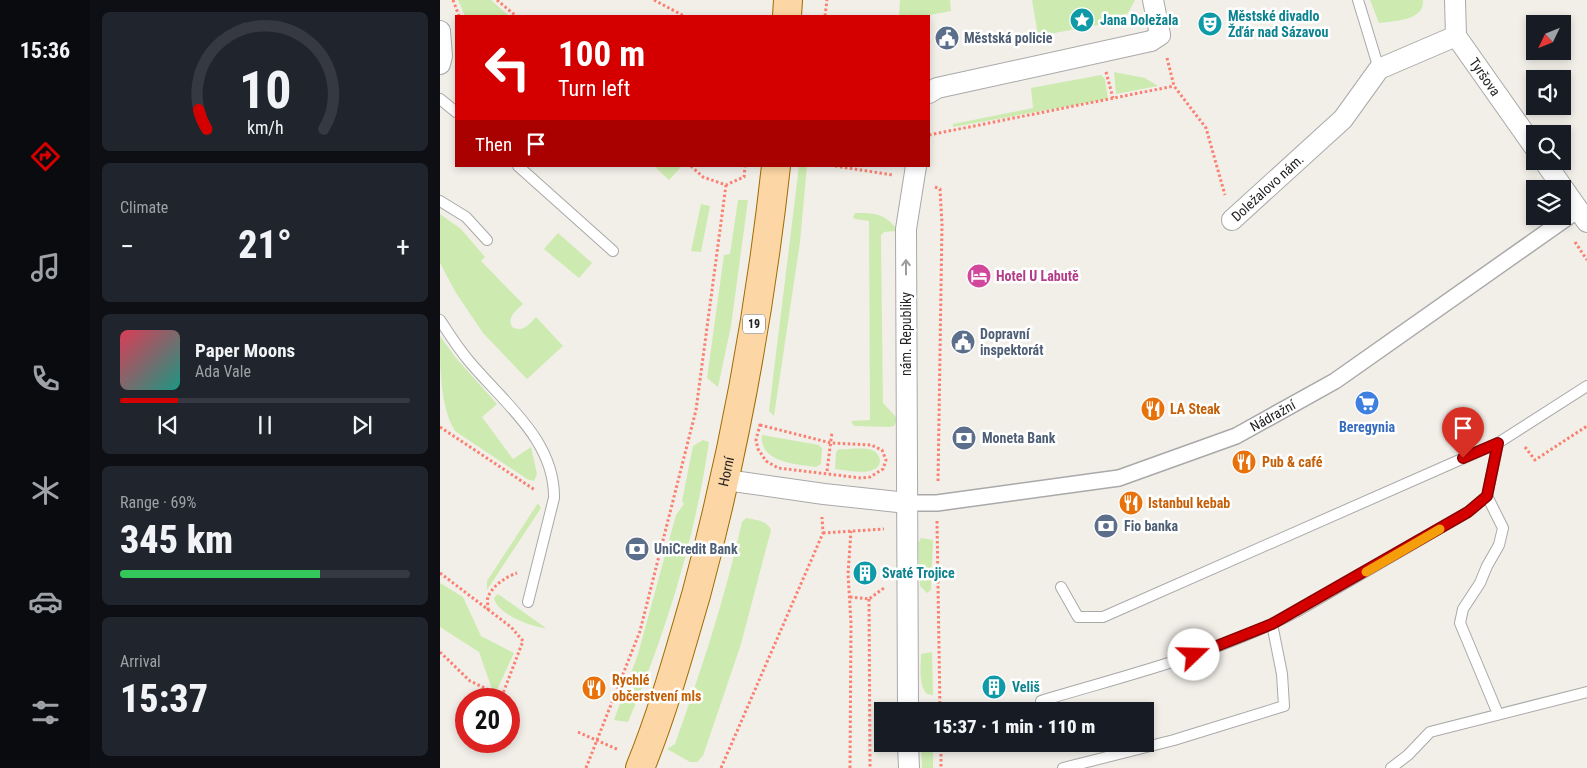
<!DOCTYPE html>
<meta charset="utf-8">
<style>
:root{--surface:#171b24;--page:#20242c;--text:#f1f3f6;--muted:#9ea1a6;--line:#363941;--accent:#d40000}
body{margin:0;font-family:"Roboto Condensed",sans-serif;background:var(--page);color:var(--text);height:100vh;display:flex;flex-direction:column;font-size:19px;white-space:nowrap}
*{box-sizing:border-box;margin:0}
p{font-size:16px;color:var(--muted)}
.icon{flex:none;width:28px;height:28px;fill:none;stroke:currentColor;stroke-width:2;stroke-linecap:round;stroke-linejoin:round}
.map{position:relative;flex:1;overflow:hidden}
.panel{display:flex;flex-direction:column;gap:12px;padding:12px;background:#0d0f14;width:350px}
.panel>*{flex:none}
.banner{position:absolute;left:15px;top:15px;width:475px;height:152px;border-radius:0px;box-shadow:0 2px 8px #0003;background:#d40000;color:#fff;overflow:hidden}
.needle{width:32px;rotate:227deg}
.buttons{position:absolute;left:1086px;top:15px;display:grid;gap:10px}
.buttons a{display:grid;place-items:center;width:45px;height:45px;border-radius:0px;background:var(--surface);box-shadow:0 2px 8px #0003;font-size:25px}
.speed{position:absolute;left:15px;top:688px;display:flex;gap:10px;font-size:25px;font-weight:700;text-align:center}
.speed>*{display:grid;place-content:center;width:65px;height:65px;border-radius:50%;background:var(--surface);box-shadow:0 2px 8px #0003;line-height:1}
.speed .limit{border:8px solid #d22;background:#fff;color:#111}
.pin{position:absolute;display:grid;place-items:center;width:42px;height:42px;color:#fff;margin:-51px -21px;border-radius:50% 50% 50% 0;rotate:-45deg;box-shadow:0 0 5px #0007}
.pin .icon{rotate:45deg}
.me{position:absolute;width:55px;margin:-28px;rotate:69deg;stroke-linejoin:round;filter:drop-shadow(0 0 4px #0008)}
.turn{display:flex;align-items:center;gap:18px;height:105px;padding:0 20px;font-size:22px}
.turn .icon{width:65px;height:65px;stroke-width:2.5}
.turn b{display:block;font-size:35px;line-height:42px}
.then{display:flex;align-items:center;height:48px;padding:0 20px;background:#0003;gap:10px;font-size:19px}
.big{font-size:38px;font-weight:800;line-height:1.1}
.panel .card{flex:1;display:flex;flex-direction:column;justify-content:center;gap:8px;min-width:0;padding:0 18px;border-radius:8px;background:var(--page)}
.panel .dial{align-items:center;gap:0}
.dial svg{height:130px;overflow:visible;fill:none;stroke:var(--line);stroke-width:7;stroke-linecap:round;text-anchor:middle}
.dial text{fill:var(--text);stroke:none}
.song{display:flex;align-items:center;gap:15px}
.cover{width:60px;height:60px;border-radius:8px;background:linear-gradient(135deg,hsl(350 70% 55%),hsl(170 70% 35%))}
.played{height:5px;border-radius:2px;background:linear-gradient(90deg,var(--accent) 20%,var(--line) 20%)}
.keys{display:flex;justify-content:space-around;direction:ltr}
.heat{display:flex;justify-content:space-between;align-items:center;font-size:28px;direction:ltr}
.charge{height:8px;border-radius:4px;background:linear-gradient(90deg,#34c759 69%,var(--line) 0)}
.trip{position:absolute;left:434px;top:702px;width:280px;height:50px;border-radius:0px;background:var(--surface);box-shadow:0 2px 8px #0003;font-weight:800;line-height:50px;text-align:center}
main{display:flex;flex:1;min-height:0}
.menu{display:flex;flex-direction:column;width:90px;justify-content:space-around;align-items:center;background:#090b0e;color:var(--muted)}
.menu .icon{width:35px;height:35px}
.menu .selected{color:var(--accent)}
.menu b{font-size:22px;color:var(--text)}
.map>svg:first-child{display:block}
.grass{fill:#cdebb0}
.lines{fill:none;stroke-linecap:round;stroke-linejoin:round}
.service-casing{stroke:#a9a9a9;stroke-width:12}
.pedestrian-casing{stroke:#a9a9a9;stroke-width:18}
.minor-casing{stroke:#a9a9a9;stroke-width:22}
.primary-casing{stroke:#a06b00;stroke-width:30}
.path{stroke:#fa8072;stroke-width:3;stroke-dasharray:2.5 2.5;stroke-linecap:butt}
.service{stroke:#fff;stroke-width:10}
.pedestrian{stroke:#fff;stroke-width:15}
.minor{stroke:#fff;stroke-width:20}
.primary{stroke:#fcd6a4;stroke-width:28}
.oneway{stroke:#9c9c9c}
.route-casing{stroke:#8a0000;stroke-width:12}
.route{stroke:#d40000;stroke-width:9}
.slow{stroke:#f59e0b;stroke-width:9}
.labels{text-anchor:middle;stroke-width:5;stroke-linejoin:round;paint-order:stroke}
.shield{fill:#fff;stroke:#646464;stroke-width:1}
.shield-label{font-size:12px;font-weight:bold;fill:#222}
.culture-label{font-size:14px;font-weight:bold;fill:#0d838f;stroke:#fff;text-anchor:start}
.service-label{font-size:14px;font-weight:bold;fill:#4e5e75;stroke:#fff;text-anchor:start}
.street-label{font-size:14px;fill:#222;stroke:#fff}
.hotel-label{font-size:14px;font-weight:bold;fill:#b23c85;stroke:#fff;text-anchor:start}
.food-label{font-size:14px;font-weight:bold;fill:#c56008;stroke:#fff;text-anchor:start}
.shop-label{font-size:14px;font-weight:bold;fill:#366cbe;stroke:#fff}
</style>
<main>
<nav class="menu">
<b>15:36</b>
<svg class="icon selected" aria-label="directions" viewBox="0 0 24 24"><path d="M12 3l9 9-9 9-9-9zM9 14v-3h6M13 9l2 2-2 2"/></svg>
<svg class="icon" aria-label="music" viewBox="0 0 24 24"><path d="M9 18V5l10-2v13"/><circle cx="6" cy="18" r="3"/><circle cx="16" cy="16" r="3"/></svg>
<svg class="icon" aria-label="phone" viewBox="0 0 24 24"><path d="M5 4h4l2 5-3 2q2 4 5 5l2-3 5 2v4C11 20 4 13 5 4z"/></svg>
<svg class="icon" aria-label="climate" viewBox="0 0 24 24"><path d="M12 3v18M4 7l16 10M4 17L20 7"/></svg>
<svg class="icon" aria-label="car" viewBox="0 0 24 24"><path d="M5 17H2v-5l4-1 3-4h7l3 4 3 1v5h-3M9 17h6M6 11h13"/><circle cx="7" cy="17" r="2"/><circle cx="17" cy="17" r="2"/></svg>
<svg class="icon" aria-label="filters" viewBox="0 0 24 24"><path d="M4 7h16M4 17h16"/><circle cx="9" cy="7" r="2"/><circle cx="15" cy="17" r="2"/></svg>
</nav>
<section class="panel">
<div class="card dial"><svg viewBox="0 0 100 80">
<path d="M14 69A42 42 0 1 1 86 69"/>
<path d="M14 69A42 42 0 0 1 9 57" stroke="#d40000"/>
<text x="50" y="56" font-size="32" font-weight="700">10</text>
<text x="50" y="72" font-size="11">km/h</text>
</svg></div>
<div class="card"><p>Climate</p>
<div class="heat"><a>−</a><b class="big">21°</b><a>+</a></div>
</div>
<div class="card">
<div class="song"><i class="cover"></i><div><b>Paper Moons</b><p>Ada Vale</p></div></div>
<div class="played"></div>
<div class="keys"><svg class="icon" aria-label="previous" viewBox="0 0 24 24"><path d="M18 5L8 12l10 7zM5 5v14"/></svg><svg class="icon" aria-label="pause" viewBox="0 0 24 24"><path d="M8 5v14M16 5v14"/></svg><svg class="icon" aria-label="next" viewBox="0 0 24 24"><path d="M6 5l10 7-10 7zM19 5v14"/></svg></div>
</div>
<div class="card"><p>Range · 69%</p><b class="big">345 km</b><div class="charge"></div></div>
<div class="card"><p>Arrival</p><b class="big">15:37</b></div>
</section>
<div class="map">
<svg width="1147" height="768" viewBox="0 0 1147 768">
<rect width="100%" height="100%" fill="#f2efe9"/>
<g class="grass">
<path d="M18,0H51L69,16H25Z"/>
<path d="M460,0H510L511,11L484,16H459Z"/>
<path d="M592,0H695L688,13L664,24L598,36Z"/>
<path d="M930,0H983C985,21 953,21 939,23Z"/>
<path d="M674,72L705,78L718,86L676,94Z"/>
<path d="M661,75L665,79L668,99L513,127V124L593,108L591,88Z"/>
<path d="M217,166H242L229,180L216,168Z"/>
<path d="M359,166H367L360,242L334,416L329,411Z"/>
<path d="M298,200H308L291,326L278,387L267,378L284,255L290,254Z"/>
<path d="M261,204L270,206L261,252L251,251Z"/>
<path d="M415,213C435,213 443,213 456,228V231L444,232L441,235V239L443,403L456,417L457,420L454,426L449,427L415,426L413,425L411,421L430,420L429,221L415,219L413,217Z"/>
<path d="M0,214L21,229L45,257L41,261L83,304C76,311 67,316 72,327C83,333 88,325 96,317L123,346L87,379L43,333L16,293L0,263Z"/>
<path d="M118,233L152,263L139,278L104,249Z"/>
<path d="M0,336L16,358L57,404L42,417L73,459L91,447L97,474L94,481L87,479L15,431C0,407 0,366 0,336Z"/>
<path d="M322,435L379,445L382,448L381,464L376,467C357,464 319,463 322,435Z"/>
<path d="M263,440L269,442C255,538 226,633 188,722L174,720L198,654L236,515L244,504L242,501L253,446Z"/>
<path d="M399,449C409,450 425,446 434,451C437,453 440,457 440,461C439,478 406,470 395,469L396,452Z"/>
<path d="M98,503L101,508L47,590V581Z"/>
<path d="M306,518C316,520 327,520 331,530L301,644L263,756L257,762H250L227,749L235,744C261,671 285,598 302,522Z"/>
<path d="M481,538L493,540L491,590L487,593L480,586L478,543Z"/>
<path d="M0,583L23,597L41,636L74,653L56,692L53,691L51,686L39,652L0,627Z"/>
<path d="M58,594L106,628C91,627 57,614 54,598Z"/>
<path d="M492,652L493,695L487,694C478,684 481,667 481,654Z"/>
<path d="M481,744H493V768H482Z"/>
</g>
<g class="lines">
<defs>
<g id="service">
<path d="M918,0L939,69"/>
<path d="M0,99L16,112"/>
<path d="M78,166L173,251"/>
<path d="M0,201L26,217L47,240"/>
<path d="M0,320C9,334 18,348 29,361C63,402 115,440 114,498L88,602"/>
<path d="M1047,496L1063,528L1059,545L1047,566L1040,583L1023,609L1020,623L1058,714"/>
<path d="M621,587L638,617H663L1058,443L1147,386"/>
<path d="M601,701C687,675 776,654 856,612L1028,512L1047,496L1058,443"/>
<path d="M623,768L734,740L844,706L842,674L832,624"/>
<path d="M951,768L968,755L990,732L1147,692"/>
</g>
<g id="pedestrian">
<path id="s1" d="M467,503H497L679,478L796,436L895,381L1138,210"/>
</g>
<g id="minor">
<path id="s2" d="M1015,0L1016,36L1095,148"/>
<path d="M0,31L2,56L0,64"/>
<path d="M489,93L497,88L711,41L720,35L713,0"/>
<path d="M1104,161L1147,222"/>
<path id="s3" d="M792,220L903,119L939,69L1016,36"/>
<path d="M286,480L384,494L467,503"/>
<path d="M468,711L466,229L476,166"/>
<path d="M468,744L469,768"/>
</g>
<g id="primary">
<path d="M347,16L348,0"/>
<path id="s4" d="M200,768C223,712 239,653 256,595C294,454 320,311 336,166"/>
</g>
</defs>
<use href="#service" class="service-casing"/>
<use href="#pedestrian" class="pedestrian-casing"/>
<use href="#minor" class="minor-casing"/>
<use href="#primary" class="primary-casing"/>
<g class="path">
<path d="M13,0L19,16"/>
<path d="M57,0L76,16"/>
<path d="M214,0L244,16"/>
<path d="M385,16L387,0"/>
<path d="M727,58L734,86L766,128L785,195"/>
<path d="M666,72L673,98"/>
<path d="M489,135L734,86"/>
<path d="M251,166L263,177L286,185L304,177L305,166"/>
<path d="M395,166L453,175"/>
<path d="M495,187L500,189L502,224L498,483"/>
<path d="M1135,242L1147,260"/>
<path d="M320,425L391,443L431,445L442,450L446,460L443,469L430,477L421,478L338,468L326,461L318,449L316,440Z"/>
<path d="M0,427L95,490"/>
<path d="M1085,447L1095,460L1147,426"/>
<path d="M387,471L392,432"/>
<path d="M497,521L500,711"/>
<path d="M383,533L444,529"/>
<path d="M0,573L71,627L83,641L62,696"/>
<path d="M410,597L429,599L444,588"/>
<path d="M429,599L430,768"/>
<path d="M48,610C48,606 47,600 48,597C53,585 66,577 77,573"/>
<path d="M0,652L30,681L68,699"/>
<path d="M500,707L510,709"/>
<path d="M138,732L179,750"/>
<path d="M501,744V768"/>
<path d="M146,768L200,631L256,410L286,185"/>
<path d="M281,768L383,533L382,517"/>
<path d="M410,768L411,623L408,574L411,531"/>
</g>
<use href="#service" class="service"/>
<use href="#pedestrian" class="pedestrian"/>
<use href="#minor" class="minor"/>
<use href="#primary" class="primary"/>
</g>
<defs><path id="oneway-shaft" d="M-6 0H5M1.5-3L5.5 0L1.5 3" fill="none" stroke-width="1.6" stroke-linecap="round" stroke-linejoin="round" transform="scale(1.25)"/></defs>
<use class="oneway" href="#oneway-shaft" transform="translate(466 267) rotate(-90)"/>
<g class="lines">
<defs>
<path id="route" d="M754,655L832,624L1028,512L1047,496L1058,443L1023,458"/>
</defs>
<use href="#route" class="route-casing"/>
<use href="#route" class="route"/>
<path class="slow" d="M926,572L1000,529"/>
</g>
<defs>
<symbol id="sight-disc" viewBox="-11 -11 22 22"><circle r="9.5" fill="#0f9aa8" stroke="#fff"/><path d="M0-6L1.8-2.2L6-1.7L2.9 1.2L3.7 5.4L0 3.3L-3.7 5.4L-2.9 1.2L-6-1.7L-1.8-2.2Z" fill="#fff"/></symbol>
<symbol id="theatre-disc" viewBox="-11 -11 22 22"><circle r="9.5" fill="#0f9aa8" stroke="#fff"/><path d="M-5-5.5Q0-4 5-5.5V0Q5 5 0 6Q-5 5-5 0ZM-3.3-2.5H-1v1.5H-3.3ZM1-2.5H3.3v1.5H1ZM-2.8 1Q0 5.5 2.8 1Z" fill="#fff"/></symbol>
<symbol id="civic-disc" viewBox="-11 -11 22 22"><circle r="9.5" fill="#5c6f8a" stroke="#fff"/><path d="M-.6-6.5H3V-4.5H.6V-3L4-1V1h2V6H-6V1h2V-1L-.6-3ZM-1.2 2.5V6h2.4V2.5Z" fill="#fff"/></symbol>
<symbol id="hotel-disc" viewBox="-11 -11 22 22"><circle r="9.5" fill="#d1479c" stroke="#fff"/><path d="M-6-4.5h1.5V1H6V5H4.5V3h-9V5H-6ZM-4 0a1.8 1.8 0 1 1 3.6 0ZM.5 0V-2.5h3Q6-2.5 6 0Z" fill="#fff"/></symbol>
<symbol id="supermarket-disc" viewBox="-11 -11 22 22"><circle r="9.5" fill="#3f7fe0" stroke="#fff"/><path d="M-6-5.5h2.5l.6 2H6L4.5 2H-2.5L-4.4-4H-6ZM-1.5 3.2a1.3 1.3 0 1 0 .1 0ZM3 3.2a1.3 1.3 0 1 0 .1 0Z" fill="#fff"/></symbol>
<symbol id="restaurant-disc" viewBox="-11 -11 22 22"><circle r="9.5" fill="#e8710a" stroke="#fff"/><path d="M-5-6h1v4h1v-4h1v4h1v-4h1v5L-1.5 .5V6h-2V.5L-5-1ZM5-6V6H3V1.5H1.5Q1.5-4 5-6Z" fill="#fff"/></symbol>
<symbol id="bank-disc" viewBox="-11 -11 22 22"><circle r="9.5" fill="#5c6f8a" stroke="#fff"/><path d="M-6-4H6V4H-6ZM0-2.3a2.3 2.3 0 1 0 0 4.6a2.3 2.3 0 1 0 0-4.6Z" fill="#fff"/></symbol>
<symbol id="building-disc" viewBox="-11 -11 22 22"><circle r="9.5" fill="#0f9aa8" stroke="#fff"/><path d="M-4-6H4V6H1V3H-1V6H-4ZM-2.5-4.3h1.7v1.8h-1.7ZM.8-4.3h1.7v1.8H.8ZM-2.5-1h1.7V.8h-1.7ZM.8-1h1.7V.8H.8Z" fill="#fff"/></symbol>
</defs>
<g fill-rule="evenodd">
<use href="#sight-disc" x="628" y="6" width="28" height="28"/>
<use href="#theatre-disc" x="756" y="10" width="28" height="28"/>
<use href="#civic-disc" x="493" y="24" width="28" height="28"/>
<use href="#hotel-disc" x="525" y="262" width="28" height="28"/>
<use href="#civic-disc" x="509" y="328" width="28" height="28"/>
<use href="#supermarket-disc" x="913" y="389" width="28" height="28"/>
<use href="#restaurant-disc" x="699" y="395" width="28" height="28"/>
<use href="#bank-disc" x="510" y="424" width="28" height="28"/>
<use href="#restaurant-disc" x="790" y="448" width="28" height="28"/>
<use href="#restaurant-disc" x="677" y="489" width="28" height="28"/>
<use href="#bank-disc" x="652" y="512" width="28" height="28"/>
<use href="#bank-disc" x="183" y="535" width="28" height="28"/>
<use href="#building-disc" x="411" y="559" width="28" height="28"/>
<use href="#building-disc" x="540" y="673" width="28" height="28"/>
<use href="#restaurant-disc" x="140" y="674" width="28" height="28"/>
</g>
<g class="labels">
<rect class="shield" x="303" y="314.5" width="22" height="19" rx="4"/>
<g class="shield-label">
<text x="314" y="328">19</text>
</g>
<g class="culture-label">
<text x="788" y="21">Městské divadlo<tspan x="788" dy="16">Žďár nad Sázavou</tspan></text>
<text x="660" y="25">Jana Doležala</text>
<text x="442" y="578">Svaté Trojice</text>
<text x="572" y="692">Veliš</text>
</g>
<g class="service-label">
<text x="524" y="43">Městská policie</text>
<text x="540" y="339">Dopravní<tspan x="540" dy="16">inspektorát</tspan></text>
<text x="542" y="443">Moneta Bank</text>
<text x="684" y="531">Fio banka</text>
<text x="214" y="554">UniCredit Bank</text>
</g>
<g class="street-label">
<text dy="5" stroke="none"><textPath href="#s2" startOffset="86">Tyršova</textPath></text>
<text dy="5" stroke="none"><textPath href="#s3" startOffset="48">Doležalovo nám.</textPath></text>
<text transform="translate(466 334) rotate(-90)" y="5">nám. Republiky</text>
<text dy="5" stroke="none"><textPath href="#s1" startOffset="380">Nádražní</textPath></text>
<text dy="5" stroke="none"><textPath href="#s4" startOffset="309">Horní</textPath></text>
</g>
<g class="hotel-label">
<text x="556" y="281">Hotel U Labutě</text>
</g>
<g class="food-label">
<text x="730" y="414">LA Steak</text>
<text x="822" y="467">Pub &amp; café</text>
<text x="708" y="508">Istanbul kebab</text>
<text x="172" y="685">Rychlé<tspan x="172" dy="16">občerstvení mls</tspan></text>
</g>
<g class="shop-label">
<text x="927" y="432">Beregynia</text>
</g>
</g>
</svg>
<div class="buttons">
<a><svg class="needle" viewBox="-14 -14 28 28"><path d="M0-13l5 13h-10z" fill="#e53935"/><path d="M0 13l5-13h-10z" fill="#9ea1a6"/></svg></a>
<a><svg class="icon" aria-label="sound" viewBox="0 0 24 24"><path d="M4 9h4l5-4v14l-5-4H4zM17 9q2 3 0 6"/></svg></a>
<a><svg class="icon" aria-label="search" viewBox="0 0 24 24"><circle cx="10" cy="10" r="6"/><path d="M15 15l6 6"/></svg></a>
<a><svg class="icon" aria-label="layers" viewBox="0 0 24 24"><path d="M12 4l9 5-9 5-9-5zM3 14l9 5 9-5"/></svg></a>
</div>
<div class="speed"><div class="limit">20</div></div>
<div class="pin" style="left:1023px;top:458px;background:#d93025"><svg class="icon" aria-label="arrive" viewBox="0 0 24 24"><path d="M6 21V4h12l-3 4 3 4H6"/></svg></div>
<svg class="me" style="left:754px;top:655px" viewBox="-20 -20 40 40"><circle r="19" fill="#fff"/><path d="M0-13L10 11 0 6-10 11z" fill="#d40000"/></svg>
<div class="trip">15:37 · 1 min · 110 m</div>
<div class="banner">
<div class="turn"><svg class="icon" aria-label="left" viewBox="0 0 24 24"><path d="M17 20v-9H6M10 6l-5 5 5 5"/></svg><div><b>100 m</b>Turn left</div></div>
<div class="then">Then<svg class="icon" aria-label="arrive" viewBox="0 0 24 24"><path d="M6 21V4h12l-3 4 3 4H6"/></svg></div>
</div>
</div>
</main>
